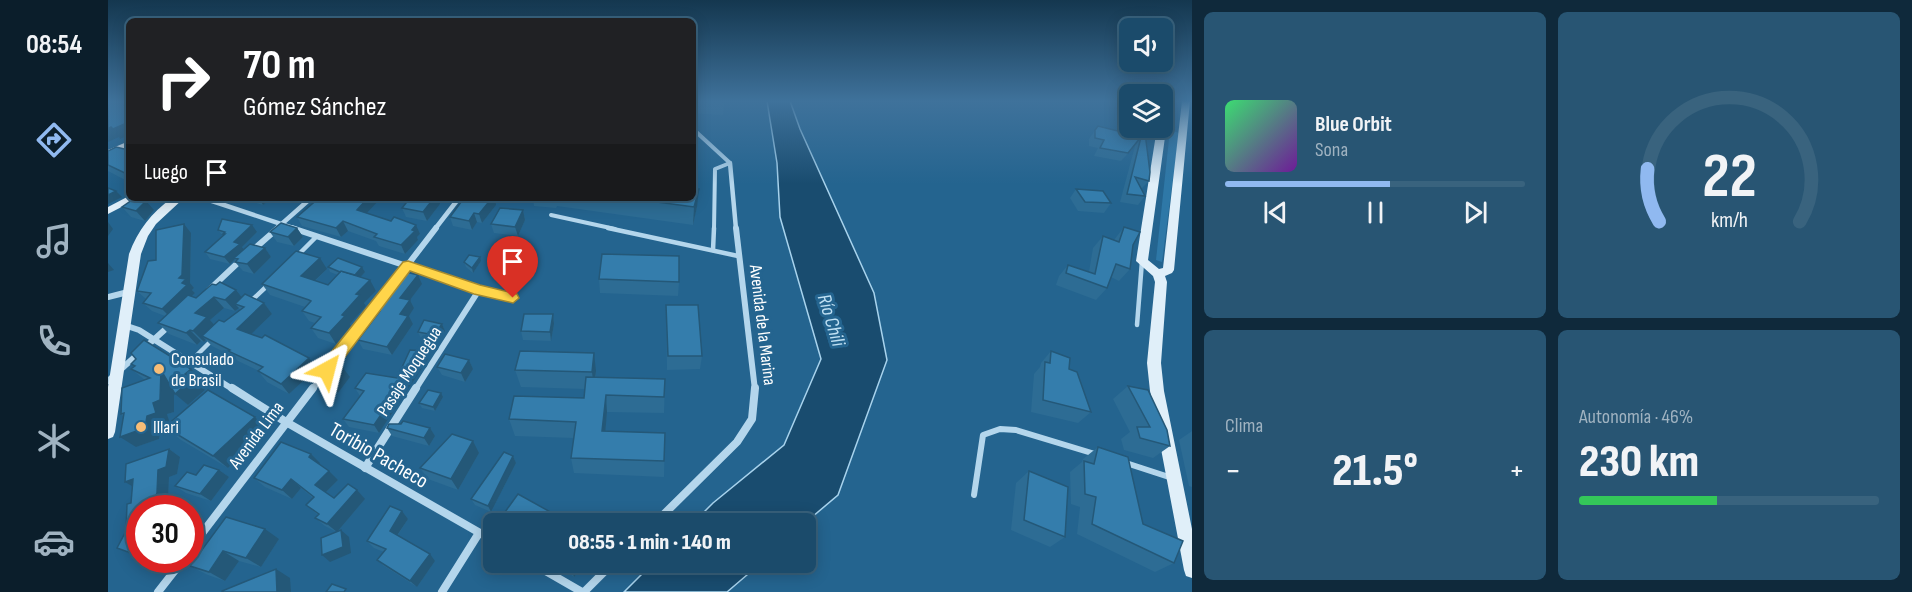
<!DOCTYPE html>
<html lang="es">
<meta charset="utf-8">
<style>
:root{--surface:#1b4b6b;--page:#285573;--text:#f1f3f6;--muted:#a0b3c1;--line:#39637e;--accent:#90b9f0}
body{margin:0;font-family:"Sofia Sans Condensed",sans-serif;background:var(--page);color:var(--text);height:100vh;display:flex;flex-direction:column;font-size:22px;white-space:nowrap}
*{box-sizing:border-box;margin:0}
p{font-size:20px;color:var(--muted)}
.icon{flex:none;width:33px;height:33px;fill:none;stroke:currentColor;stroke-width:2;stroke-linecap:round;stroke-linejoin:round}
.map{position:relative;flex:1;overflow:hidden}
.details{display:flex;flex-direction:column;gap:12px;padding:12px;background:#0f293b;width:720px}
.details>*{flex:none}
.banner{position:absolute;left:18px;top:18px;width:570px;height:183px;border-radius:9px;box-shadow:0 3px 15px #0003,0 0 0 2px var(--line);background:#202124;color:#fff;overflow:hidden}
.fabs{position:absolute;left:1011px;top:18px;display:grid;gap:12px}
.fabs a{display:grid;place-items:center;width:54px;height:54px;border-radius:9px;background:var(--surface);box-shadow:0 3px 15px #0003,0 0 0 2px var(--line);font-size:30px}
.speed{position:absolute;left:18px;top:495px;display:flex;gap:12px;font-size:30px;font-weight:700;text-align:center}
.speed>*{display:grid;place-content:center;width:78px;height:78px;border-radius:50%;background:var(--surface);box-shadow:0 3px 15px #0003,0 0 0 2px var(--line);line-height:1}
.speed .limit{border:9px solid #d22;background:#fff;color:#111}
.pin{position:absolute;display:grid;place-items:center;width:51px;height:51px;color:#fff;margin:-62px -26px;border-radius:50% 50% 50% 0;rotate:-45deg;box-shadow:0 0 6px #0007}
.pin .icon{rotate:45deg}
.me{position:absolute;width:66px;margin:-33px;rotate:38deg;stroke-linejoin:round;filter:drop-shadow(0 0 4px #0008)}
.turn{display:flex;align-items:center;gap:21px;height:126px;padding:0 18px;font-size:27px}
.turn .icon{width:78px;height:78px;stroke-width:2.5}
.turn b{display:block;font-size:42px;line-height:51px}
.then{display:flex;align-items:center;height:57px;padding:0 18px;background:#0003;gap:12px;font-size:22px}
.big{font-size:45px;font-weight:800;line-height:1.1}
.details .card{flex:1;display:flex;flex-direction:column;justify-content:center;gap:9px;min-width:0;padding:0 21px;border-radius:9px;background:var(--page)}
.details .dial{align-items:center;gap:0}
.dial svg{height:156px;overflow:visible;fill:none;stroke:var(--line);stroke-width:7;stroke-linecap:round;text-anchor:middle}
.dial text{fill:var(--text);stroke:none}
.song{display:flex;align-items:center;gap:18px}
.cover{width:72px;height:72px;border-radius:9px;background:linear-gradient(135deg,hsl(140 70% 55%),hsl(280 70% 35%))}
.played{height:6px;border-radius:3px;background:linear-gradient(90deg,var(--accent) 55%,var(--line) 55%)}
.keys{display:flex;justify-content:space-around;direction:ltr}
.heat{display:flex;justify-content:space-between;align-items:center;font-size:33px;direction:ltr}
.charge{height:9px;border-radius:4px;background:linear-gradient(90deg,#34c759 46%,var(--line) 0)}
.details .tiles{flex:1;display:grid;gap:12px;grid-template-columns:repeat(2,1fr)}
.trip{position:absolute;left:375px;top:513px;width:333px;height:60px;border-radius:9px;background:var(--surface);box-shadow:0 3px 15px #0003,0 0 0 2px var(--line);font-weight:800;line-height:60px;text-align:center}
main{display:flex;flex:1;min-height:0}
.menu{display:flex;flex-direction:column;width:108px;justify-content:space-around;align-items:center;background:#0b1e2b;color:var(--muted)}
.menu .icon{width:42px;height:42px}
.menu .selected{color:var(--accent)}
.menu b{font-size:27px;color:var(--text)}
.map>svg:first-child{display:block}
.green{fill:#2e78a7}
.water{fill:#194c6f;stroke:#a8d3ed;stroke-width:1.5}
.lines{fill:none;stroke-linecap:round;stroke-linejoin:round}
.lane-far2{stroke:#b4d6ec;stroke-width:4}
.lane-far1{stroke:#b4d6ec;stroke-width:4.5}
.lane{stroke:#b4d6ec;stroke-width:6}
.street-far2{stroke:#b4d6ec;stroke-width:4.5}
.street-far1{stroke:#b4d6ec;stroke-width:6}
.street{stroke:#b4d6ec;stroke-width:8}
.secondary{fill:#e0eff9;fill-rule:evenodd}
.primary{fill:#f9fcff;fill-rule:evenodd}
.wall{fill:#2d6c94;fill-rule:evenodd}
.shaded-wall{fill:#245878}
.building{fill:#347dac;stroke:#245878;stroke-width:1.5}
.route{fill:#ffd54a;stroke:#a68a30;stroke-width:1.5}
.poi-dot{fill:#f7bd77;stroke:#24648f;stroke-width:2}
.labels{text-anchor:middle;stroke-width:6;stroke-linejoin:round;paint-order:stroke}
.street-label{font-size:18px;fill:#fff;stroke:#24648f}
.poi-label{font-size:18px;fill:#fff;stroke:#24648f;text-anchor:start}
.water-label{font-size:20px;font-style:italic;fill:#c0e0f3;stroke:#24648f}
.near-street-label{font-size:21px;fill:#fff;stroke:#24648f}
</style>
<main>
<nav class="menu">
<b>08:54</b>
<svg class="icon selected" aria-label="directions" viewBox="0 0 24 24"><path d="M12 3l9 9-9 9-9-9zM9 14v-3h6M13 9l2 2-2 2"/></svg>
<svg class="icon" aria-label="music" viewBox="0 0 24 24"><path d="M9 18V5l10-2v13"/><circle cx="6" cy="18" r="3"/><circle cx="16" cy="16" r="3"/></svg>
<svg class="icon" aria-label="phone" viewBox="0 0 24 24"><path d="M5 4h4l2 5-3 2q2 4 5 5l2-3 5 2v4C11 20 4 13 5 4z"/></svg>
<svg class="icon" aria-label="climate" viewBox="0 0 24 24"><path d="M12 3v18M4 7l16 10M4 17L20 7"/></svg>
<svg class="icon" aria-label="car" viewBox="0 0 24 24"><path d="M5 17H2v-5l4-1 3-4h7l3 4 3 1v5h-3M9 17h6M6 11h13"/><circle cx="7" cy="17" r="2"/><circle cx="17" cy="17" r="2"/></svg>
</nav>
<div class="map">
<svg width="1084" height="592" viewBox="0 0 1084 592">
<rect width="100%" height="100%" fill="#24648f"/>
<path class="green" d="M1062,130L1071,133L1054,262L1048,260Z"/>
<g class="water">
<path d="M659,101H682L692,129L766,293L779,360L730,495L697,523H585L605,503L676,445L713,359L672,217L669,163Z"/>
<path d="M546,562H653V563L619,592H516Z"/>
</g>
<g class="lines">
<g class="lane-far2">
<path d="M585,129L622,163L607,169L606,229"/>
<path d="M443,215L507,229"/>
</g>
<g class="lane-far1">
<path d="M500,228L630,256"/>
<path d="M605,250L606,228"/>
<path d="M189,256L208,237"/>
<path d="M142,302L160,285"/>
<path d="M1029,325L1034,261"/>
<path d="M83,361L104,340"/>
</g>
<g class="lane">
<path d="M1018,463L1061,477"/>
<path d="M866,495L875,435L892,429L908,430L987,454"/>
</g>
<g class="street-far2">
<path d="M622,163L628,229"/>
<path d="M95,198L188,229"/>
<path d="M168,229L203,198"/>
<path d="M327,229L351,198"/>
</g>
<g class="street-far1">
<path d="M184,228L371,290L405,298"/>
<path d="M628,228L647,390"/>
<path d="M145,250L170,228"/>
<path d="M101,290L135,258"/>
<path d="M0,297L20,292"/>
<path d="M16,325L31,330L126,390"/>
<path d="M219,370L328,228"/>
<path d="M0,381L62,325"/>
<path d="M204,390L213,378"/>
<path d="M307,390L371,290"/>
</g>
<g class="street">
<path d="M124,388L178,422L386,541"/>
<path d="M257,468L308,388"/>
<path d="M546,524L629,442L644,419L647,388"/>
<path d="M82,549L205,388"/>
<path d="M422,562L474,592"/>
<path d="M50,592L75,560"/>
<path d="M334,592L371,533"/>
<path d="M476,592L506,562"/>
</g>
<g class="secondary">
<path d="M1054,101H1062L1040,260L1051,269L1055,268L1074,101H1082L1066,270L1064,273L1057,276L1059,282L1053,363L1056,391L1084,529V578L1078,576L1076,570L1042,391L1039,363L1047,282L1045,276L1028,261L1049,128H1054Z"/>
<path d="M21,196V198H31L0,214V207Z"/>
<path d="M64,198H76L48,224L40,236L33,254L7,432L5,437L0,439V387L21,254C30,230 43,213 64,198Z"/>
</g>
<path class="primary" d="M21,141V148L0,158V150Z"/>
</g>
<g class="wall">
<path d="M585,101H616L615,115L585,113Z"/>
<path d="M1022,103V128H1041L1037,134L1041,181L1033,189L1037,196L1030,205L1012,202L1027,146L1013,161L986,156L990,148L981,146V139L990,126L1010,131L1008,116L1014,108L1018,109Z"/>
<path d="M21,150V182L0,171V151Z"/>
<path d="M968,189L1003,203L996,213L970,211L962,198Z"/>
<path d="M132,198H163L155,205Z"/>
<path d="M425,198H585L589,207L585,225L449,206L448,208L426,206Z"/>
<path d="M332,204L319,221L298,217L294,208Z"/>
<path d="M388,205L374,223L369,222L364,230L345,226L342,217Z"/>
<path d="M14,207L46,210L37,221L23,217Z"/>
<path d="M415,210L417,220L410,236L386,233L383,224Z"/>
<path d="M259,213L312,234L309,237L310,240L297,254L271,246L268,241L240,231L233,237L194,226L189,217Z"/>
<path d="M1016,227L1025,245L1022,269L1011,281L1003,277L999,288L988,300L948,285L951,276L960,265L981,272L985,248L995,236L1006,240Z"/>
<path d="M189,228L195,237L186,246L169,242L162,232Z"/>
<path d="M110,230L149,232L134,247L136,250L157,248L163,257L146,274L135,271L127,262L128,261L127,259L122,264L102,259L97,252L115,236Z"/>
<path d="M83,233L82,283L86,288L84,290L87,293L84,297L88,298L128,290L134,297L156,303L164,314L143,334L201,358L209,368L181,394L159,382L150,371H151L130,361L126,357L104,346L98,340L96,342L93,341L89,345L61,334L50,323L57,316L44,311L35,303L38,299L29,291L48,260ZM116,308L127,311L131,308L132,310L116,322L106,325L102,320Z"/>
<path d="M373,261L365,273L358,267L356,262Z"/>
<path d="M220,267H254L257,272L252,277L268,291L256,303L258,306L242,324L243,326L228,344L210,338L203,328L207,323L201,321L194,311L197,307L162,295L154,284L219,269L207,281L220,285L230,275L222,272Z"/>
<path d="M491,279L571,282L570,296L492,293Z"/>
<path d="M314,284L302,300L306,308L301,316L305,324L284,355L255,349L250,340L269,314L267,310L280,296Z"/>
<path d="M558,305L594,356L592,369L559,370Z"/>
<path d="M445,314L446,324L443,341L415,340L413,331Z"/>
<path d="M334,324L337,331L329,343L314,340L310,332Z"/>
<path d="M316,351L320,359L271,433L241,427L235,419L252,396L247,388L289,378Z"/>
<path d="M943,351L961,369L983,412L970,423L923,412L926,374L932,367L933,363Z"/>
<path d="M361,360L365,369L357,382L334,375L329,367Z"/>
<path d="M23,364L83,369L96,380L92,384L97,390L80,405L66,392V412L59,414L61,424L147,417L159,429L120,468L73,440L57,427L60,425L53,427L51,439L28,447L15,416L13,414L37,380L23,369L26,367Z"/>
<path d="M407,370L488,371V377L557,379L556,413L499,412L497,431L557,433L556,477L466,473L463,458L466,438L407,436L401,419L476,398L477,389L413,387Z"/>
<path d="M242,377L230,393L215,390L208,381Z"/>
<path d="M1020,386L1062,446L1045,458L1016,450L1013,439L1022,432L1005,399Z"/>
<path d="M335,397L327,411L314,408L311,403Z"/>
<path d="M279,428H322L327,436L321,446L284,436Z"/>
<path d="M1084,431V487L1081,486L1071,440Z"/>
<path d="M990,447L1035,524L1066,563L1047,572L969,534L972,507L963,504L962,472L974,462L975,459Z"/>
<path d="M61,449L72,457L69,474L61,477L60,500L57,508H32V558L9,548Z"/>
<path d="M371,453L350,490L320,479L312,468Z"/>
<path d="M405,456L408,463L383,512L367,505L363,499Z"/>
<path d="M212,463L211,465L230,480L218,492L226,498L257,499L229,532L217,526L207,518L210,515L198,505L205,498L193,488L184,499L157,487L146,478Z"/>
<path d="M111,470L121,477L103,501L78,493L67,486L88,475Z"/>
<path d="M921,471L957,537L942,547L903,530L908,483Z"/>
<path d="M294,511L300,519L290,535L327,561L309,587L276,566L269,560L276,552L266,548L259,541Z"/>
<path d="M397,512L446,514L448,520L445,524H411L400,517Z"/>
<path d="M118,517L171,539L153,567L131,561L117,581L100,575L82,566Z"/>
<path d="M453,562H476L466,577L455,569Z"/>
</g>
<g class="shaded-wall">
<path d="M21,122V135L12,139L11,137L0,142V129Z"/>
<path d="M587,146L586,163L585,167V154Z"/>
<path d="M591,189L589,207L585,225L586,207Z"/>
<path d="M8,191L14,197L0,204V195Z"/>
<path d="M151,198H163L155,205Z"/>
<path d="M260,198H273L253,219L249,210Z"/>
<path d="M326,198H330L332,204L319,221L315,212Z"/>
<path d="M384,198H387L388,205L374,223L371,214Z"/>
<path d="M38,201L46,210L37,221L28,211Z"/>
<path d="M415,210L417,220L410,236L407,227Z"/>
<path d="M366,213L369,222L364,230L361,221Z"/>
<path d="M235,221L240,231L233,237L228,228Z"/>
<path d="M0,222L5,229L0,236Z"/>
<path d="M76,224L83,233L82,283L86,288L84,290L87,293L63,318L54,309L71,278Z"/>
<path d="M144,225L149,232L134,247L137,251L126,258L127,259L122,264L116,257L126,242Z"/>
<path d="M308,225L312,234L309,237L310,240L297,254L293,245Z"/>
<path d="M189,228L195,237L186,246L180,237Z"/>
<path d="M157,248L163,257L146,274L139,264Z"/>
<path d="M372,257L373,261L365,273L364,268Z"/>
<path d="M212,258L219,269L200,287L193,276Z"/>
<path d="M0,263L6,270L0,272Z"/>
<path d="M254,267L257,272L248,282L245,277Z"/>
<path d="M310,275L314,284L302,300L306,308L301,316L305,324L284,355L279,347L292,314V298Z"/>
<path d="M262,280L268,291L256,303L258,306L242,324L243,326L228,344L221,333L248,294Z"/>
<path d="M128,290L137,301L127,304L131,308L127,311L117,300Z"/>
<path d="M106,297L116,308L102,320L109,328L94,336L98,340L96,342L85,331L87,313Z"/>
<path d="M156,303L164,314L138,339L129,329Z"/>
<path d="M445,314L446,324L443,341L442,332Z"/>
<path d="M334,324L337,331L329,343L326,335Z"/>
<path d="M82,330L93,341L89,345L78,333Z"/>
<path d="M316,351L320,359L271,433L266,425Z"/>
<path d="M486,353L488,371L486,389L484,372Z"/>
<path d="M201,358L209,368L181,394L173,384Z"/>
<path d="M361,360L365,369L357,382L353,373Z"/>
<path d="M235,368L242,377L230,393L224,385Z"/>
<path d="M83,369L96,380L92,384L97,390L80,405L67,394L77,374Z"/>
<path d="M53,370L66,381V412L59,414L62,424L53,427L51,439L28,447L12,437L39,416L45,403Z"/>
<path d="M333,393L335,397L327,411L325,407Z"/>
<path d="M498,395L499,412L496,447L494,431Z"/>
<path d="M147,417L159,429L120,468L105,456Z"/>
<path d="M322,428L327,436L321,446L316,438Z"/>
<path d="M365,441L371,453L350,490L343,479Z"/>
<path d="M61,449L72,457L69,474L61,477L60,500L57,508H42L50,470Z"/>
<path d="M203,454L212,463L210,466L201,457Z"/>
<path d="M405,456L408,463L383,512L380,506Z"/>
<path d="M111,470L121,477L103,501L92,494Z"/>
<path d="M221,471L230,480L216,494L207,485Z"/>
<path d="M25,479L29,489L17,482Z"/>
<path d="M183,479L193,488L184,499L174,490Z"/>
<path d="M249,490L257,499L229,532L219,524Z"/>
<path d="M294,511L300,519L288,537L282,531Z"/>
<path d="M446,514L448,520L445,524H440Z"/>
<path d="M157,529L171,539L153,567L138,558Z"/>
<path d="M233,530L241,537L243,553L222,562L214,555Z"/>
<path d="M115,551L131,561L117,581L101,572Z"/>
<path d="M322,554L327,561L309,587L302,581Z"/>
<path d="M470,562H476L466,577L464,571Z"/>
<path d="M168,569L182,578L183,592H169Z"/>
</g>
<g class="building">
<path d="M0,101H21V103L16,105L21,109V122L5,129L3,127L0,129Z"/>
<path d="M1014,108L1022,109V128H1041L1037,133L1042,172L1041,181L1027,177L1037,196L1019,194L1033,137L1020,153L992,148L996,140L987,138V130L990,126L1018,133Z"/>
<path d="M8,147L21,150V175L0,165V151Z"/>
<path d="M0,188L8,191L0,195Z"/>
<path d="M585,189H591L586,207L519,198H585Z"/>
<path d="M968,189L995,191L1003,203L977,202Z"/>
<path d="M27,198H31L38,201L28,211L14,207Z"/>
<path d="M211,198H219L232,200L234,198H260L249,210L283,221L286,217L308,225L304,230L307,231L293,245L266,237L269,234L235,221L228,228L189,217Z"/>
<path d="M302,198H326L315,212L294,208Z"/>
<path d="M356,198H384L371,214L366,213L361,221L342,217Z"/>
<path d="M392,208L415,210L407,227L383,224Z"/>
<path d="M114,219L144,225L126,242L132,244L116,257L97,252L117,234H115L117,232L110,230Z"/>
<path d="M173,223L189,228L180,237L162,232Z"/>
<path d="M76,224L74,275L71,278L78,279L74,283L79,285L54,309L35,303L43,293L29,291L40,261L48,260V230Z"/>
<path d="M1016,227L1032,232L1025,245L1022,269L1008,264L999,288L958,273L960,265L987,274L995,236L1011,242Z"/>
<path d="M142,244L157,248L139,264L127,262L130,259L126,258Z"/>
<path d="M188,251L212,258L193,276L220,285L233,271L262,280L248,294L252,295L234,315L237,316L221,333L203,328L213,317L194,311L203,301L201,300L154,284Z"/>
<path d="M494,254L571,256V282L491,279Z"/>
<path d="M361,255L372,257L364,268L356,262Z"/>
<path d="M230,258L254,267L247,275L233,271L232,272L220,267Z"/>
<path d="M298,272L310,275L292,298L302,300L292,314L300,316L279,347L250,340L272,311L267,310L277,295L280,296Z"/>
<path d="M112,282L128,290L117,300L106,297L87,313L99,317L85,331L82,330L78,333L50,323L80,295L88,298L104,284L108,285Z"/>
<path d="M137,294L156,303L129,329L154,338L157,335L201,358L173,384L150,371L155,367L120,351L122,350L94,336L111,320L116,322L136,307L127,304Z"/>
<path d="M558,305H590L594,356H560Z"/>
<path d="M416,314H445L442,332L413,331Z"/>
<path d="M316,320L334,324L326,335L310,332Z"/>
<path d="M36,340L83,369L77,374L85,378L67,394L53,370L52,400L45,403L48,413L39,416L37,428L12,437L16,413L13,414L14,388L42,378L23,369L27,366L23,364L28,359L23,353Z"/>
<path d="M302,350L316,351L266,425L235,419L256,391L247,388L258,373L289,378Z"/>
<path d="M412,351L486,353L484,372L407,370Z"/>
<path d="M943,351L962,358L961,369L969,372L983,412L935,400L937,362L942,363Z"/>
<path d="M337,354L361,360L353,373L329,367Z"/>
<path d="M220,365L235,368L224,385L208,381Z"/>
<path d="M478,377L557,379L556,397L498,395L494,431L557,433L556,461L463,458L468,422L401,419L406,396L476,398Z"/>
<path d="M1020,386L1040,390L1059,430L1062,446L1032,438L1029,427H1042Z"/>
<path d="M100,390L147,417L105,456L57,427Z"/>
<path d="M320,390L333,393L325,407L311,403Z"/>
<path d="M295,421L322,428L316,438L279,428L281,424H293Z"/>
<path d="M344,434L365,441L343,479L312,468Z"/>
<path d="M173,442L203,454L201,457L221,471L207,485L226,498L240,484L249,490L219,524L207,518L211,514L198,505L206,497L183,479L174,490L146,478Z"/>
<path d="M990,447L1020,457L1035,524L1075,541L1066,563L984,524L988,497L977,494L976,461L986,464Z"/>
<path d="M61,449L58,467L50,470L49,493L42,508H32L31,556L9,548L18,531L19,504L23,503L25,479L17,482L18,464Z"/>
<path d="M396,452L405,456L380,506L363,499Z"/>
<path d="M96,465L111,470L92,494L67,486L79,472L88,475Z"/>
<path d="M921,471L960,487L957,537L916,520Z"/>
<path d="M410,494L446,514L440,524H417L397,512Z"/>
<path d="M282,506L294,511L282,531L322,554L302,581L269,560L278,549L259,541Z"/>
<path d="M118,517L157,529L138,558L115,551L101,572L82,566Z"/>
<path d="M233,530L235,547L214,555L213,538Z"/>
<path d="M470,562L464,571L452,563L453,562Z"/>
<path d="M168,569L169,592H114V591Z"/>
<path d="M224,584L238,589L236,592H218Z"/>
</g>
<linearGradient id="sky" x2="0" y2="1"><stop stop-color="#14374f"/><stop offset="0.55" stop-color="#3f729b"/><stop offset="1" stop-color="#3f729b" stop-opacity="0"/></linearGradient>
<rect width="1084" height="184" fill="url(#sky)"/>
<path class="route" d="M300,261L372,285L409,294L411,298L405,303L366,294L302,271L224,374L219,376L213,374L211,370L213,365L295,262Z"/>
<g class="poi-dot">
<circle cx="51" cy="369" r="6"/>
<circle cx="33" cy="427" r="6"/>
</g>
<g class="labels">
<g class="street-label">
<text transform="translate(655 325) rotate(83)" y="6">Avenida de la Marina</text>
<text transform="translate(301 371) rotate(-57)" y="6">Pasaje Moquegua</text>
<text transform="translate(148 435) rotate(-53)" y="6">Avenida Lima</text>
</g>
<g class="poi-label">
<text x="63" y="365">Consulado<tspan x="63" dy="21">de Brasil</tspan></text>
<text x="45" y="433">Illari</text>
</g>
<g class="water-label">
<text transform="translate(724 320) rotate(73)" y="7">Río Chili</text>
</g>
<g class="near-street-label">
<text transform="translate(271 455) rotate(30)" y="7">Toribio Pacheco</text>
</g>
</g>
</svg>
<div class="fabs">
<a><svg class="icon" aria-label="sound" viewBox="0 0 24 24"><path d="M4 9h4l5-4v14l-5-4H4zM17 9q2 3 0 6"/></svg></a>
<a><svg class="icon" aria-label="layers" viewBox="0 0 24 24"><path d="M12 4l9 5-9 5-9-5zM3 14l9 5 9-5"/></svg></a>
</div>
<div class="speed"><div class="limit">30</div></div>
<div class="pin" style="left:405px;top:298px;background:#d93025"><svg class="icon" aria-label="arrive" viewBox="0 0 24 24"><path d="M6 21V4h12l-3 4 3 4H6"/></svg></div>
<svg class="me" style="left:219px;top:370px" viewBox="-20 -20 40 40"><path d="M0-17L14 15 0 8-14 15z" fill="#ffd54a" stroke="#fff" stroke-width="4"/></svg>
<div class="trip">08:55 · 1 min · 140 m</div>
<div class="banner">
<div class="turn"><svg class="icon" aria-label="right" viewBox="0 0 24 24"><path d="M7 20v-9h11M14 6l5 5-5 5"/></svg><div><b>70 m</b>Gómez Sánchez</div></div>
<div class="then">Luego<svg class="icon" aria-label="arrive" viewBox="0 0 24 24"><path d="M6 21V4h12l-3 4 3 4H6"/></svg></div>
</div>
</div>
<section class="details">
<div class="tiles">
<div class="card">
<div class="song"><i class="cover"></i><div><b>Blue Orbit</b><p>Sona</p></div></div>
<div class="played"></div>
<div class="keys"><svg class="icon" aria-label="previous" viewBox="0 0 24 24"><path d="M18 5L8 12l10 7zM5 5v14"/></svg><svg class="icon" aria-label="pause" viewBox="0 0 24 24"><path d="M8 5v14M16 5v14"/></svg><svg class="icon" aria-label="next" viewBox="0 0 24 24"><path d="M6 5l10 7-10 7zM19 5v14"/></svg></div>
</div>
<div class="card dial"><svg viewBox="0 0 100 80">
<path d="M14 69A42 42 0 1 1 86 69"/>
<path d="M14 69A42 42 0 0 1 8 42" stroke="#90b9f0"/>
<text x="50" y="56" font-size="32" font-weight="700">22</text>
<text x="50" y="72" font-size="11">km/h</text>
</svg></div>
<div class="card"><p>Clima</p>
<div class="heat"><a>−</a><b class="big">21.5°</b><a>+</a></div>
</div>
<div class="card"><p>Autonomía · 46%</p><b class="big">230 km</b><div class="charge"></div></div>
</div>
</section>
</main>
